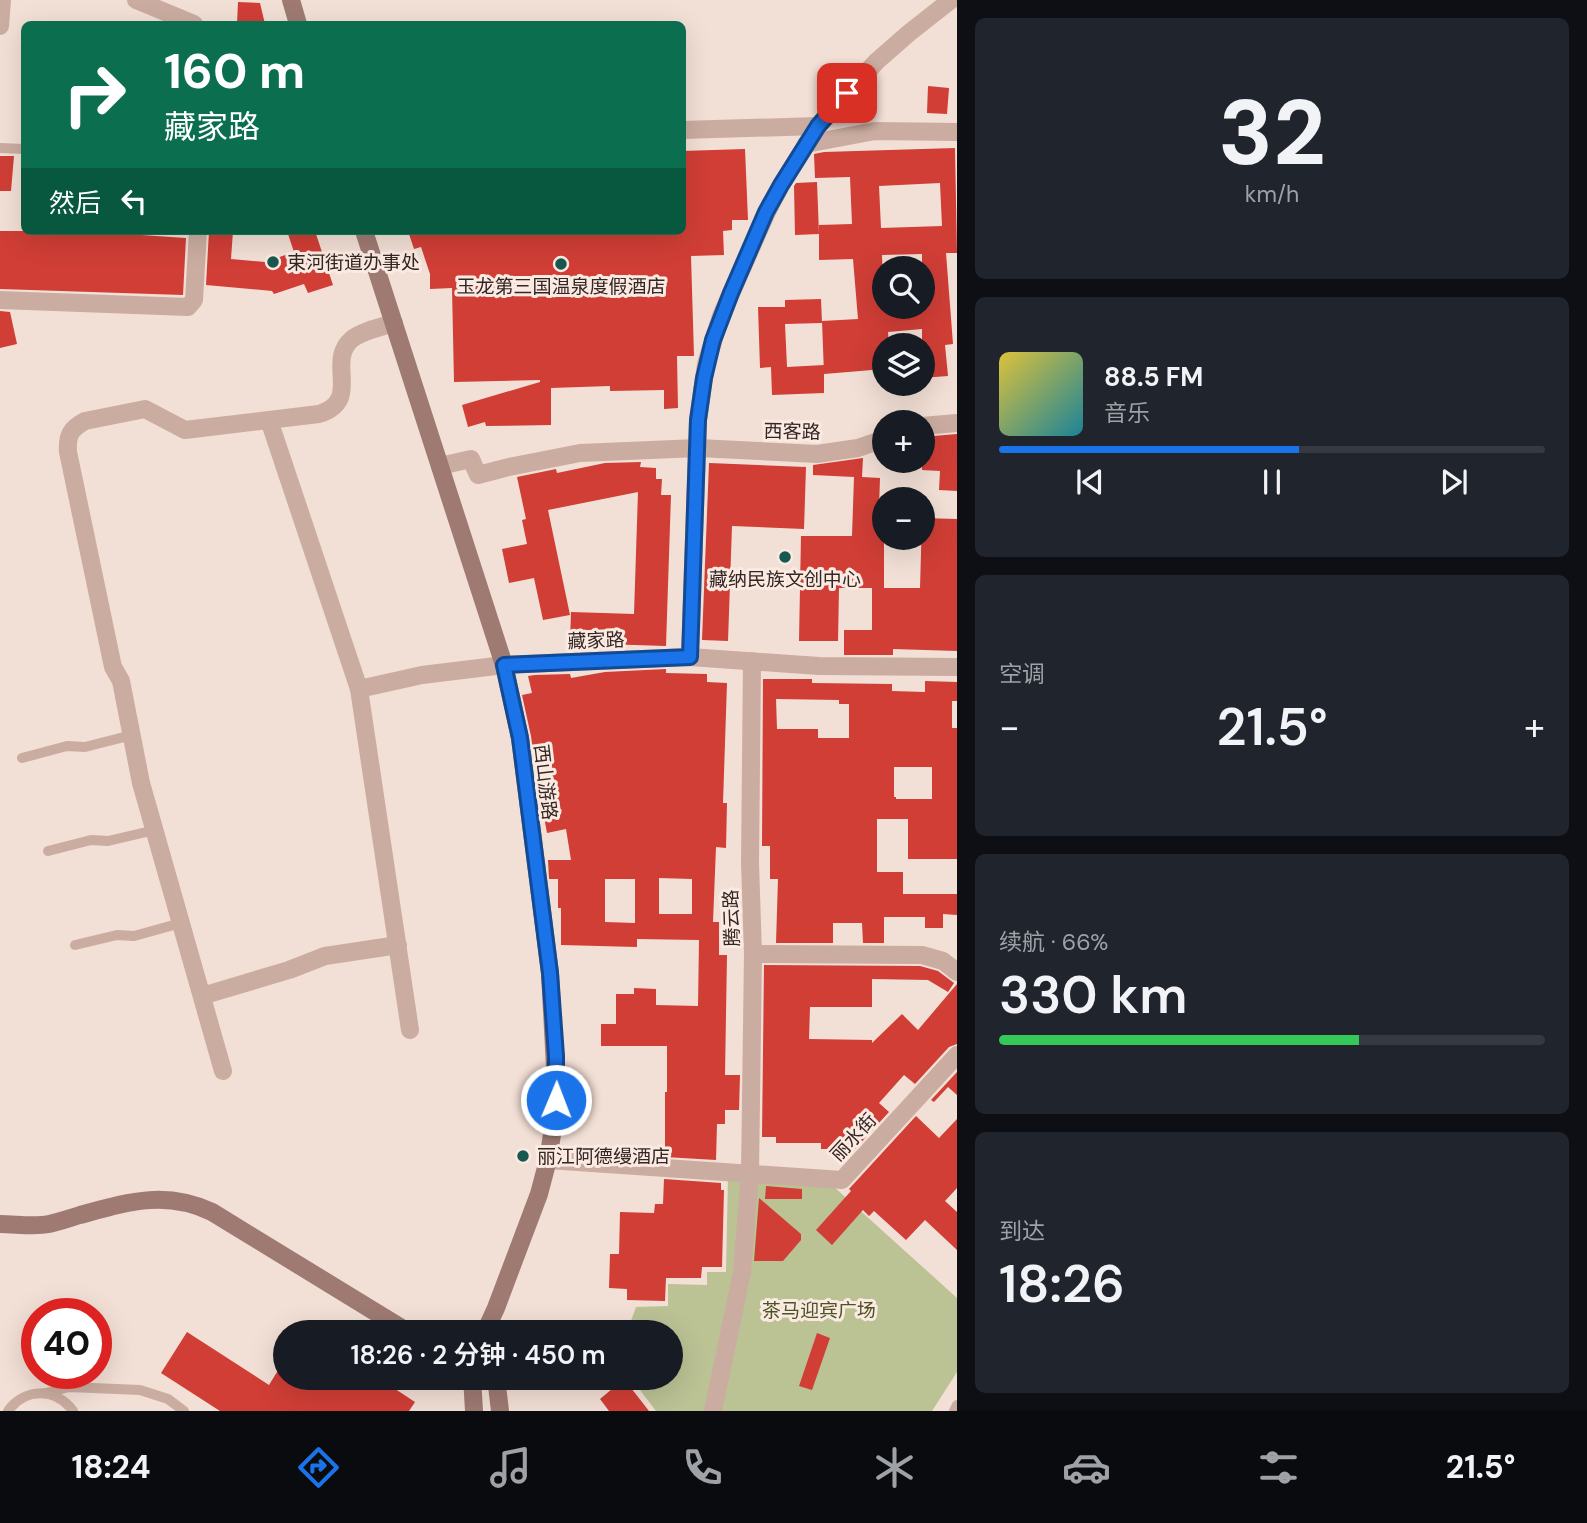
<!DOCTYPE html>
<html lang="zh">
<meta charset="utf-8">
<style>
:root{--surface:#171b24;--page:#20242c;--text:#f1f3f6;--muted:#9ea1a6;--line:#363941;--accent:#1a73e8}
body{margin:0;font-family:"DM Sans","Noto Sans SC",sans-serif;background:var(--page);color:var(--text);height:100vh;display:flex;flex-direction:column;font-size:26px;white-space:nowrap}
*{box-sizing:border-box;margin:0}
p{font-size:23px;color:var(--muted)}
.icon{flex:none;width:38px;height:38px;fill:none;stroke:currentColor;stroke-width:2;stroke-linecap:round;stroke-linejoin:round}
.map{position:relative;flex:1;overflow:hidden}
.panel{display:flex;flex-direction:column;gap:18px;padding:18px;background:#0d0f14;width:630px}
.panel>*{flex:none}
.top-card{position:absolute;left:21px;top:21px;width:665px;height:214px;border-radius:10px;box-shadow:0 7px 28px #0002;background:#0b6e4f;color:#fff;overflow:hidden}
.buttons{position:absolute;left:872px;top:256px;display:grid;gap:14px}
.buttons a{display:grid;place-items:center;width:63px;height:63px;border-radius:50%;background:var(--surface);box-shadow:0 7px 28px #0002;font-size:35px}
.speed{position:absolute;left:21px;top:1298px;display:flex;gap:14px;font-size:35px;font-weight:700;text-align:center}
.speed>*{display:grid;place-content:center;width:91px;height:91px;border-radius:50%;background:var(--surface);box-shadow:0 7px 28px #0002;line-height:1}
.speed .limit{border:10px solid #d22;background:#fff;color:#111}
.pin{position:absolute;display:grid;place-items:center;width:60px;height:60px;color:#fff;margin:-30px;border-radius:14px;box-shadow:0 4px 10px #0006}
.me{position:absolute;width:77px;margin:-38px;rotate:1deg;stroke-linejoin:round;filter:drop-shadow(0 0 5px #0008)}
.turn{display:flex;align-items:center;gap:24px;height:147px;padding:0 28px;font-size:32px}
.turn .icon{width:91px;height:91px;stroke-width:2.5}
.turn b{display:block;font-size:49px;line-height:60px}
.then{display:flex;align-items:center;height:66px;padding:0 28px;background:#0003;gap:14px;font-size:26px}
.big{font-size:52px;font-weight:600;line-height:1.1}
.panel .card{flex:1;display:flex;flex-direction:column;justify-content:center;gap:10px;min-width:0;padding:0 24px;border-radius:10px;background:var(--page)}
.panel .dial{align-items:center;gap:0}
.dial b{font-size:91px;line-height:1}
.song{display:flex;align-items:center;gap:21px}
.cover{width:84px;height:84px;border-radius:10px;background:linear-gradient(135deg,hsl(50 70% 55%),hsl(190 70% 35%))}
.played{height:7px;border-radius:4px;background:linear-gradient(90deg,var(--accent) 55%,var(--line) 55%)}
.keys{display:flex;justify-content:space-around;direction:ltr}
.heat{display:flex;justify-content:space-between;align-items:center;font-size:38px;direction:ltr}
.charge{height:10px;border-radius:5px;background:linear-gradient(90deg,#34c759 66%,var(--line) 0)}
.trip{position:absolute;left:273px;top:1320px;width:410px;height:70px;border-radius:35px;background:var(--surface);box-shadow:0 7px 28px #0002;font-weight:600;line-height:70px;text-align:center}
.tab-bar{display:flex;height:112px;justify-content:space-around;align-items:center;background:#090b0e;color:var(--muted)}
.tab-bar .icon{width:49px;height:49px}
.tab-bar .current{color:var(--accent)}
.tab-bar b{font-size:32px;color:var(--text)}
main{display:flex;flex:1;min-height:0}
.map>svg:first-child{display:block}
.green{fill:#bbc294}
.building{fill:#d03e36;fill-rule:evenodd}
.lines{fill:none;stroke-linecap:round;stroke-linejoin:round}
.lane{stroke:#cbaca0;stroke-width:10}
.street{stroke:#cbaca0;stroke-width:18}
.secondary{stroke:#9e7a72;stroke-width:18}
.route-casing{stroke:#114b97;stroke-width:18}
.route{stroke:#1a73e8;stroke-width:12}
.poi-dot{fill:#175850;stroke:#faeae1;stroke-width:2.5}
.labels{text-anchor:middle;stroke-width:6;stroke-linejoin:round;paint-order:stroke}
.poi-label{font-size:19px;fill:#342624;stroke:#faeae1;text-anchor:start}
.street-label{font-size:19px;fill:#342624;stroke:#faeae1}
.park-label{font-size:19px;fill:#4c5426;stroke:#faeae1}
</style>
<main>
<div class="map">
<svg width="957" height="1411" viewBox="0 0 957 1411">
<rect width="100%" height="100%" fill="#f2dfd5"/>
<path class="green" d="M728,1176L823,1177L957,1298V1372L932,1411H656L630,1377H670V1332H627L636,1307L668,1306V1284L707,1285V1272H726Z"/>
<g class="building">
<path d="M238,2L260,3L265,24H237Z"/>
<path d="M928,86L949,88L947,114L927,113Z"/>
<path d="M955,148L957,253H946L953,344L945,345L948,376L922,378V329L888,332L889,345H884V369L824,374L822,321L858,319L853,259L819,260V225L852,224L850,177L815,178L814,154L824,152ZM940,183L942,226L881,228L879,186ZM922,254V306H884L882,255Z"/>
<path d="M745,149L748,220H732V230L723,231L724,255L691,256L694,356H677L678,408L664,409V390L610,391V386L551,388V425L486,426L485,422L468,427L462,405L540,382V380L454,382L452,288L430,289V274L421,247L414,249L408,231H682V151Z"/>
<path d="M0,156H14L11,191H0Z"/>
<path d="M817,182L819,234L795,235L794,186L796,183Z"/>
<path d="M0,231H82L186,238L183,295L0,289Z"/>
<path d="M209,231H233L231,259L265,262L294,252L287,231H315L333,285L308,293L304,284L274,294L272,291L206,285Z"/>
<path d="M821,299L822,323L785,324L787,367L824,365V393L772,395L771,367L760,368L758,307H785V300Z"/>
<path d="M0,311L10,312L17,344L0,348Z"/>
<path d="M957,434V491L939,490L940,471L922,470V437Z"/>
<path d="M863,458L862,477L880,478L878,537H884V588H920L922,518L957,519V651L893,649V655H844V630H872V588H878H839L838,641H799L801,536H852L854,477L813,475V465Z"/>
<path d="M641,462L640,467L656,468V479H662L661,495H671L666,646L570,643L571,612L634,614L638,492L548,510L570,615L543,620L534,578L509,583L502,549L527,544L522,520L526,519L517,477L556,469L557,473L605,463Z"/>
<path d="M709,463L806,467L804,529L732,526L728,641L702,640Z"/>
<path d="M666,669V673L707,674V682L727,683L723,803H727L726,848L716,847L713,922H719V955H727L725,1075H740L739,1110H725V1124H717L716,1160L665,1157V1092H667V1046H601V1024H616V994H634V988L656,989V1005L698,1006L699,940L637,939V947L561,945V908H558V879H549L548,860H571L566,829L547,833L537,779L531,736L522,695L532,693L528,676L535,675L570,674L571,678L605,672ZM659,878L692,879V914H659ZM605,879H635V923L605,922Z"/>
<path d="M763,679H812V683L892,684V691L925,692V681L957,682V701H952V728H957V859H908V819H877V872H903V894H957V915L943,914V928H925V917H884V943H863L862,923H833V943H776L778,879H770V846H762ZM776,699L839,700V704H849V738H818V729H777ZM894,767H932V799H896V797H894Z"/>
<path d="M764,965L920,966L938,971L954,983L948,992L928,980L872,979V1007H810L809,1039L872,1040V1043L902,1014L918,1030L957,984V1044L949,1047L915,1084L904,1075L879,1103L889,1112L855,1149H821V1143H776V1137H762Z"/>
<path d="M957,1072V1095L948,1087L934,1102L931,1100Z"/>
<path d="M916,1116L939,1138L957,1119V1188L945,1201L957,1212V1250L925,1220L906,1240L874,1211L869,1216L863,1210L832,1245L816,1230L851,1191L849,1189Z"/>
<path d="M664,1179L721,1183V1190H724L722,1267H702L701,1278H666L665,1301L627,1300V1289L609,1288L610,1254H619L620,1212L654,1213L655,1204H663Z"/>
<path d="M766,1186L802,1189V1199H765Z"/>
<path d="M759,1198L801,1234V1240L783,1261H754Z"/>
<path d="M187,1332L269,1385L285,1359V1377H377L415,1402L409,1411H220L161,1373Z"/>
<path d="M817,1333L830,1338L812,1390L799,1386Z"/>
<path d="M624,1379L649,1411H609L600,1399Z"/>
</g>
<g class="lines">
<g class="lane">
<path d="M0,148L24,149"/>
<path d="M22,758L67,746L85,747L132,735"/>
<path d="M48,851L91,840L108,841L155,830"/>
<path d="M75,945L117,935L134,936L181,923"/>
<path d="M46,1393L69,1387L140,1390L168,1399L184,1411"/>
<path d="M8,1411C24,1388 56,1387 73,1411"/>
<path d="M954,1411L957,1405"/>
</g>
<g class="street">
<path d="M136,0L194,24"/>
<path d="M0,26L2,0"/>
<path d="M682,130L818,126"/>
<path d="M806,144L875,131L957,132"/>
<path d="M0,300L188,307L194,300L198,231"/>
<path d="M269,420L359,689L410,1030"/>
<path d="M922,426L957,423"/>
<path d="M440,466L471,459L478,475L509,467L580,453L698,448L817,454L858,448L884,439"/>
<path d="M690,657L698,420L706,364L721,316L767,212L781,185L818,126L847,93L877,61L909,33L951,0"/>
<path d="M359,689L422,675L504,665L690,657L819,666L957,667"/>
<path d="M753,954L922,955L943,961L957,972"/>
<path d="M202,996L289,970L325,956L398,945"/>
<path d="M223,1071L141,783L121,681L113,667L68,452C67,436 70,429 85,421L145,409L185,430L319,414C363,400 325,362 352,339C362,331 381,327 394,323"/>
<path d="M548,1160L842,1180L957,1055"/>
<path d="M713,1411L742,1272L750,1173L753,954L750,863L752,661"/>
</g>
<g class="secondary">
<path d="M291,0L298,24"/>
<path d="M364,231L504,665L520,738L550,973L556,1086L555,1115L548,1160L539,1194L496,1308L485,1332"/>
<path d="M0,1224C16,1224 34,1227 49,1224C59,1222 70,1218 80,1215C128,1202 165,1190 212,1212L408,1332"/>
<path d="M472,1377L474,1411"/>
<path d="M496,1377L500,1411"/>
</g>
</g>
<g class="lines">
<defs>
<path id="route" d="M556,1100V1056L550,973L520,738L504,665L690,657L698,420L704,378L713,340L731,293L766,212L781,185L818,126L847,93"/>
</defs>
<use href="#route" class="route-casing"/>
<use href="#route" class="route"/>
</g>
<g class="poi-dot">
<circle cx="273" cy="262" r="7"/>
<circle cx="561" cy="264" r="7"/>
<circle cx="785" cy="557" r="7"/>
<circle cx="523" cy="1156" r="7"/>
</g>
<g class="labels">
<g class="poi-label">
<text x="287" y="269">束河街道办事处</text>
<text x="561" y="293" text-anchor="middle">玉龙第三国温泉度假酒店</text>
<text x="785" y="586" text-anchor="middle">藏纳民族文创中心</text>
<text x="537" y="1163">丽江阿德缦酒店</text>
</g>
<g class="street-label">
<text transform="translate(792 431) rotate(1)" y="7">西客路</text>
<text transform="translate(596 640) rotate(-2)" y="7">藏家路</text>
<text transform="translate(546 782) rotate(83)" y="7">西山游路</text>
<text transform="translate(731 918) rotate(-92)" y="7">腾云路</text>
<text transform="translate(853 1137) rotate(-47)" y="7">丽水街</text>
</g>
<g class="park-label">
<text x="819" y="1317">茶马迎宾广场</text>
</g>
</g>
</svg>
<div class="buttons">
<a><svg class="icon" aria-label="search" viewBox="0 0 24 24"><circle cx="10" cy="10" r="6"/><path d="M15 15l6 6"/></svg></a>
<a><svg class="icon" aria-label="layers" viewBox="0 0 24 24"><path d="M12 4l9 5-9 5-9-5zM3 14l9 5 9-5"/></svg></a>
<a>+</a>
<a>−</a>
</div>
<div class="speed"><div class="limit">40</div></div>
<div class="pin" style="left:847px;top:93px;background:#d93025"><svg class="icon" aria-label="arrive" viewBox="0 0 24 24"><path d="M6 21V4h12l-3 4 3 4H6"/></svg></div>
<svg class="me" style="left:556px;top:1100px" viewBox="-20 -20 40 40"><circle r="17" fill="#1a73e8" stroke="#fff" stroke-width="3"/><path d="M0-11L8 9 0 5-8 9z" fill="#fff"/></svg>
<div class="trip">18:26 · 2 分钟 · 450 m</div>
<div class="top-card">
<div class="turn"><svg class="icon" aria-label="right" viewBox="0 0 24 24"><path d="M7 20v-9h11M14 6l5 5-5 5"/></svg><div><b>160 m</b>藏家路</div></div>
<div class="then">然后<svg class="icon" aria-label="left" viewBox="0 0 24 24"><path d="M17 20v-9H6M10 6l-5 5 5 5"/></svg></div>
</div>
</div>
<section class="panel">
<div class="card dial"><b>32</b><p>km/h</p></div>
<div class="card">
<div class="song"><i class="cover"></i><div><b>88.5 FM</b><p>音乐</p></div></div>
<div class="played"></div>
<div class="keys"><svg class="icon" aria-label="previous" viewBox="0 0 24 24"><path d="M18 5L8 12l10 7zM5 5v14"/></svg><svg class="icon" aria-label="pause" viewBox="0 0 24 24"><path d="M8 5v14M16 5v14"/></svg><svg class="icon" aria-label="next" viewBox="0 0 24 24"><path d="M6 5l10 7-10 7zM19 5v14"/></svg></div>
</div>
<div class="card"><p>空调</p>
<div class="heat"><a>−</a><b class="big">21.5°</b><a>+</a></div>
</div>
<div class="card"><p>续航 · 66%</p><b class="big">330 km</b><div class="charge"></div></div>
<div class="card"><p>到达</p><b class="big">18:26</b></div>
</section>
</main>
<nav class="tab-bar">
<b>18:24</b>
<svg class="icon current" aria-label="directions" viewBox="0 0 24 24"><path d="M12 3l9 9-9 9-9-9zM9 14v-3h6M13 9l2 2-2 2"/></svg>
<svg class="icon" aria-label="music" viewBox="0 0 24 24"><path d="M9 18V5l10-2v13"/><circle cx="6" cy="18" r="3"/><circle cx="16" cy="16" r="3"/></svg>
<svg class="icon" aria-label="phone" viewBox="0 0 24 24"><path d="M5 4h4l2 5-3 2q2 4 5 5l2-3 5 2v4C11 20 4 13 5 4z"/></svg>
<svg class="icon" aria-label="climate" viewBox="0 0 24 24"><path d="M12 3v18M4 7l16 10M4 17L20 7"/></svg>
<svg class="icon" aria-label="car" viewBox="0 0 24 24"><path d="M5 17H2v-5l4-1 3-4h7l3 4 3 1v5h-3M9 17h6M6 11h13"/><circle cx="7" cy="17" r="2"/><circle cx="17" cy="17" r="2"/></svg>
<svg class="icon" aria-label="filters" viewBox="0 0 24 24"><path d="M4 7h16M4 17h16"/><circle cx="9" cy="7" r="2"/><circle cx="15" cy="17" r="2"/></svg>
<b>21.5°</b>
</nav>
